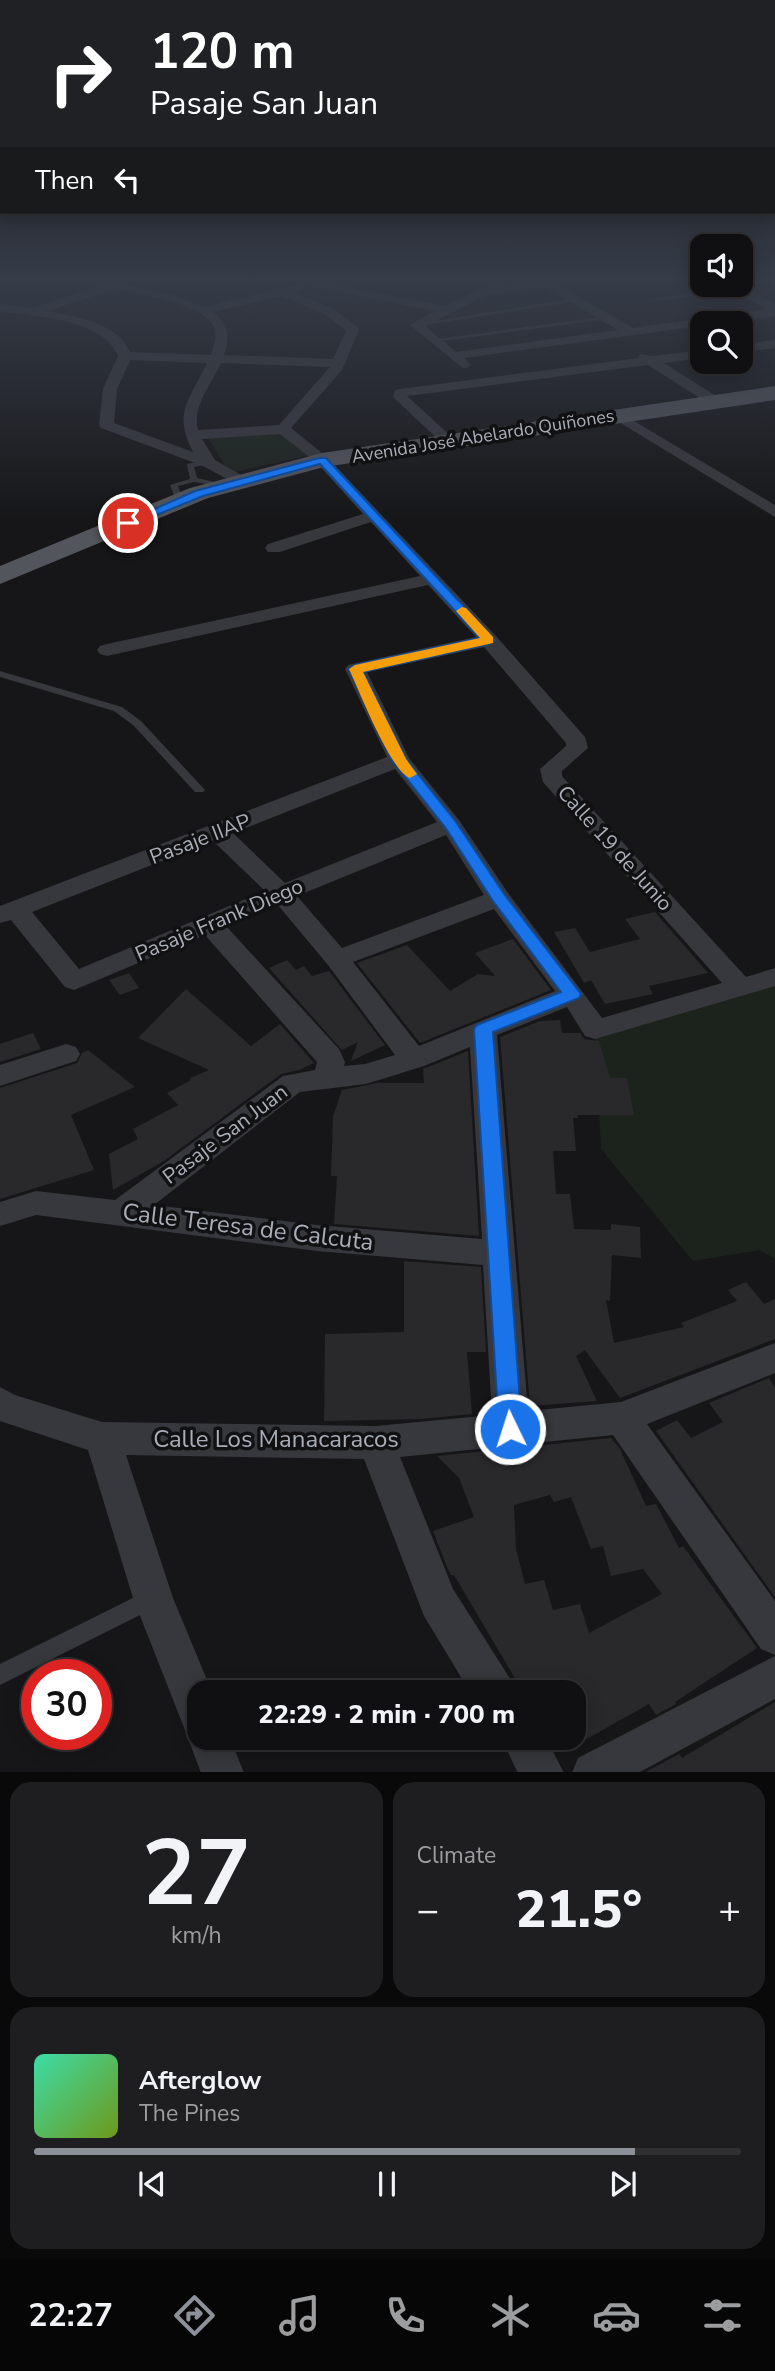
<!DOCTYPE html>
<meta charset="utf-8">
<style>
:root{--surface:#101012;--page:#1e1e20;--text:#f1f3f6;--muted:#9c9d9f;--line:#303032;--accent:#8c9099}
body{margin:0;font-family:"Nunito Sans",sans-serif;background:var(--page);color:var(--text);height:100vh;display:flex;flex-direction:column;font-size:26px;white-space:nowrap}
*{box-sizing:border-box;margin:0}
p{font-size:23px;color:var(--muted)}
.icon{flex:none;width:38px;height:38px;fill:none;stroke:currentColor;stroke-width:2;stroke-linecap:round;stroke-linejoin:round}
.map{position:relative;height:1772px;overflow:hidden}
.details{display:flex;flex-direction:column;gap:10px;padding:10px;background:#09090a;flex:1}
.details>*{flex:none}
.guide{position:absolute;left:0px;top:0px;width:775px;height:214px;box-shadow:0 4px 18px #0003,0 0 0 2px var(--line);background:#202124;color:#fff;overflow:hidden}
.controls{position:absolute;left:690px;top:234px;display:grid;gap:14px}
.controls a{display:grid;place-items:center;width:63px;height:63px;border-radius:14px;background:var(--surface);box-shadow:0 4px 18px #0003,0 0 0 2px var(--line);font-size:35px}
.speed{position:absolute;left:21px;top:1659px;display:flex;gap:14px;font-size:35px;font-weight:700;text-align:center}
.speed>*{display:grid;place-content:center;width:91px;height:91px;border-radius:50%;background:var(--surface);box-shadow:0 4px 18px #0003,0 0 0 2px var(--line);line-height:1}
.speed .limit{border:10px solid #d22;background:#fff;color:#111}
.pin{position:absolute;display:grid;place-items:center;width:60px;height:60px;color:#fff;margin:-30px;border:4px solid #fff;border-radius:50%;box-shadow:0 2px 7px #0007}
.me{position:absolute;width:77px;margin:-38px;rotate:356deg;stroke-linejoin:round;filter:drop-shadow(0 0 5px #0008)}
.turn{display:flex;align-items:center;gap:24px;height:147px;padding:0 35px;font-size:32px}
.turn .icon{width:91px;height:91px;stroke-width:2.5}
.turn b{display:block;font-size:49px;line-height:60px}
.then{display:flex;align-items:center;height:66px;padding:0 35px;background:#0003;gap:14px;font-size:26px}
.big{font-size:52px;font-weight:800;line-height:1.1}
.details .widget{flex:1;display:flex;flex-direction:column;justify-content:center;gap:10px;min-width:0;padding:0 24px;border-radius:21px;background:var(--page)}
.details .dial{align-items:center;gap:0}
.dial b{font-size:91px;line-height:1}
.song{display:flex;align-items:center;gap:21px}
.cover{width:84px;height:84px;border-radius:10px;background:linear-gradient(135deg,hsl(160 70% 55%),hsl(80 70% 35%))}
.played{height:7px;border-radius:4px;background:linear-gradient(90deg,var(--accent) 85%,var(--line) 85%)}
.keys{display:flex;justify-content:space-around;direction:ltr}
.heat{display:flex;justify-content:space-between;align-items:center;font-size:38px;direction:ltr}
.details .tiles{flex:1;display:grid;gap:10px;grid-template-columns:1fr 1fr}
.widget:last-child{grid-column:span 2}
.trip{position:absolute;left:187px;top:1680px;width:399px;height:70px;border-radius:21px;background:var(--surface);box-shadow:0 4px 18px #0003,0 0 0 2px var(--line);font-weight:800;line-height:70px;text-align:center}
.dock{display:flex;height:112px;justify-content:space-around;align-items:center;background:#060607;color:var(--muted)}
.dock .icon{width:49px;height:49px}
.dock .active{color:var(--accent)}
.dock b{font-size:32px;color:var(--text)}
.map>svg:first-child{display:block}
.green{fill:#1c231d}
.building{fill:#29292c;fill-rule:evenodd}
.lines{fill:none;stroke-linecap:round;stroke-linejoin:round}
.service{fill:#37383d;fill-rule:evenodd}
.minor{fill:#37383d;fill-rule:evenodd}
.primary{fill:#53555c;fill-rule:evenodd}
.route{fill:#1a73e8;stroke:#114b97;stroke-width:2}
.slow{fill:#f59e0b}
.labels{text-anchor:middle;stroke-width:7;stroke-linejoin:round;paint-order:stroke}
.far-street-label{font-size:18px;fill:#a8adb8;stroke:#111113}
.street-label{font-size:21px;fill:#a8adb8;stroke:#111113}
.near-street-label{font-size:24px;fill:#a8adb8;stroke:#111113}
</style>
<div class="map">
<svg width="775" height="1773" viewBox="0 0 775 1773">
<rect width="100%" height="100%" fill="#161618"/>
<g class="green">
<path d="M319,288L369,299C345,310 324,300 299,294Z"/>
<path d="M289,430L319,453L235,472L225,466L208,437Z"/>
<path d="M775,974V1259L760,1250L693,1261L601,1149L595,1029Z"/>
</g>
<g class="building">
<path d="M655,912L708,973L649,986L653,994L605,1004L591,980L584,983L554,932L575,928L590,952L640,939L625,919Z"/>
<path d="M513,939L551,990L420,1043L357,963L407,945L450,991L478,974L495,976L475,953Z"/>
<path d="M287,960L296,970L304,966L312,976L329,971L385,1045L351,1061L358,1042L342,1050L269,968Z"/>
<path d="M129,973L139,988L120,995L109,980Z"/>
<path d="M186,989L251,1046L280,1024L314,1063L299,1070L281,1074L164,1161L113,1190L109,1154L138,1139L133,1129L178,1105L167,1093L191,1080L190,1078L209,1070L138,1038Z"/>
<path d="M560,1020L562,1033H580L584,1039L599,1041L610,1078H627L634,1115H577L578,1118H573L576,1151H553L556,1194H570L574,1229L611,1230V1224L640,1227L641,1258L612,1255L610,1301L606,1300L614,1343L684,1327L681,1323L737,1301L728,1290L746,1282L764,1304L775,1299V1339L620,1398L585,1350L576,1356L597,1401L530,1406L500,1037L540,1021Z"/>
<path d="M33,1033L41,1049L0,1062V1044Z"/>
<path d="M88,1050L135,1087L71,1115L94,1170L0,1199V1088L77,1063L82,1053Z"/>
<path d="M468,1051L479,1236L334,1224L337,1176H331L333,1116L342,1090L377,1083H424L423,1069Z"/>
<path d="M404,1261L481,1267L486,1352H467L472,1414L422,1419L324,1421L325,1334L404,1332Z"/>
<path d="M769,1378L775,1388V1597L656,1431L677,1420L691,1438L723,1422L709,1403Z"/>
<path d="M611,1438L620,1449L646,1506L656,1504L679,1548L683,1546L757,1648L675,1702L676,1704L656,1715L649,1704L574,1746V1692H523L454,1575H451L447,1567L433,1531L474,1517L459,1478L437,1456ZM550,1495L554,1502L571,1497L591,1549L603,1546L611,1576L643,1569L662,1594L589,1633L580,1604L553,1610L544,1580L525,1584L516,1549L514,1505Z"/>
<path d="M775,1702V1773H644L679,1754L682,1758Z"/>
</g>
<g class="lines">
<g class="service">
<path d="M735,287L737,290L649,302L646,300Z"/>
<path d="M577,298L579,301L419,326L416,324Z"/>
<path d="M607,316L609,319L433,342L430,340Z"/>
<path d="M206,460L210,462L209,464L194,467L197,478L228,485L224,487L194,482L178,486L184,501L177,503L170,485L190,479L187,464Z"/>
<path d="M0,671L122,707L141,721L205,790L203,792H195L133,725L114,711L0,677Z"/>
<path d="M149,1590L156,1593L159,1600L156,1607L0,1685V1664Z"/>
</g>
<g class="minor">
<path d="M55,277H82L119,283L172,295L204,307L300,284L306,288L295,293L334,309L357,327L359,330L342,370L291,428L327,457L496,636L585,737L588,748L562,771V776L746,977L775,968V986L595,1039L585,1036L567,1007L497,1035L528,1411L621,1402L775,1343V1373L647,1424L775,1601V1655L761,1649L613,1435L400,1457L453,1589L509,1677L515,1692H470L424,1616L364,1459L126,1455L173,1598L212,1692H200V1738H230L244,1773H201L188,1738L190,1732L185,1730L133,1598L88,1450L0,1421V1387L15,1395L102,1422L376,1426L492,1415L483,1265L317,1251L36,1215L0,1226V1202L36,1191L115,1200L283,1076L315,1070L317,1062L205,935L74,990L65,987L11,920L0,923V906L387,757L345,669L348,665L476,637L428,585L107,656L100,654L97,650L100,646L107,644L420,576L371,522L280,552H268L265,548L268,544L363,514L317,463L280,434L202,439L215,460L248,479L250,482L248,485L242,487L203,466L101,428L99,425L103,389L118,356C105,320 34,315 0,312V304L32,308L100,286L60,280ZM116,289C140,294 197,303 212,323C219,332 214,345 211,355L130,352C117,322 76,317 47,311ZM282,296L326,315L346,331L333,359L224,355C230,337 229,325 213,312ZM130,360L207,363C191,398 172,412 193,452L114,423L117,389ZM221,363L330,367L279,425L198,430C192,406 211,385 221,363ZM484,647L566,743V746L540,769L543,782L722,983L602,1018L508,893L459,820L409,758L367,672ZM395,769L437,822L285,883L233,833ZM446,835L484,895L342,948L297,896ZM213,841L265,891L79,969L32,912ZM277,904L328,965L395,1055L365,1064L344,1066L345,1062L339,1049L226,926ZM494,909L555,991L419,1046L353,962ZM470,1047L482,1239L317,1225L154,1205L300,1092L366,1084L424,1066Z"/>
<path d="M281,277H296L445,306L478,290L494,287L450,280L445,277C460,277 497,276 506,286L565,277H589L588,279L558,285L633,328L767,309L722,285H738L775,304V316L464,358L471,365L464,369L410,325L434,311L286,281L282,280ZM545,287L618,330L456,352L425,326L485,296Z"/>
<path d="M775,340V348L740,353V345Z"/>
<path d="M702,350V358L664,363L721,399V405H711L648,365L407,396L453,438L456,441L448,446L443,444L393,397L395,390L400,389L639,358L640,354L653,356Z"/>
<path d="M619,412L775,505V517L614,419L612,416Z"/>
<path d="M66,1044L76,1047L80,1054L76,1061L0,1086V1065Z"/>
<path d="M775,1656V1699L638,1773H572L578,1758Z"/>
<path d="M501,1738H546L564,1773H518Z"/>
</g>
<path class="primary" d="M775,386V400L324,467L208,498L0,584V566L190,488L322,453Z"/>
</g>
<linearGradient id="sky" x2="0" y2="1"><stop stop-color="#0c0c0d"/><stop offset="0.53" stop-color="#363c48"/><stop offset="1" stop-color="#363c48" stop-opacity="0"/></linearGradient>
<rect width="775" height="525" fill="url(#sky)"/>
<path class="route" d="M319,458H326L495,640L489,644L363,672L406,759L456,822L504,894L581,994L579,998L493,1032L522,1429L519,1437L510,1440L502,1437L499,1429L474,1029L477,1025L561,992L493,901L445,827L392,760L349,669L355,665L480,638L320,464L203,496L132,525L123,523L195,491Z"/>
<path class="slow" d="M462,607L466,608L493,637V643L363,672L406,759L417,774L410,778C391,772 359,690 349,669L355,665L480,638L456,611Z"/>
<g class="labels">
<g class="far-street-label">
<text transform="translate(483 436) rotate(-9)" y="6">Avenida José Abelardo Quiñones</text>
</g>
<g class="street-label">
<text transform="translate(200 839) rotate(-21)" y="7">Pasaje IIAP</text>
<text transform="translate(615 848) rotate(48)" y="7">Calle 19 de Junio</text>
<text transform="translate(219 920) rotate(-23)" y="7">Pasaje Frank Diego</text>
<text transform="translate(225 1134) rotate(-37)" y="7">Pasaje San Juan</text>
</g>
<g class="near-street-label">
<text transform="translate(248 1227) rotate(7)" y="8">Calle Teresa de Calcuta</text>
<text x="276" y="1447">Calle Los Manacaracos</text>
</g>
</g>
</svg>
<div class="controls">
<a><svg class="icon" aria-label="sound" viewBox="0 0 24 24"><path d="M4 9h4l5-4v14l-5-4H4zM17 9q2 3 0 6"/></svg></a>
<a><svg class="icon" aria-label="search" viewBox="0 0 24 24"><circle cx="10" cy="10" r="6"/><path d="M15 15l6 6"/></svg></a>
</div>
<div class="speed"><div class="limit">30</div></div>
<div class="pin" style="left:128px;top:523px;background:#d93025"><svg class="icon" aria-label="arrive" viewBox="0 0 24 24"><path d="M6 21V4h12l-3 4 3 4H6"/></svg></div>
<svg class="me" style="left:510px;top:1429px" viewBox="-20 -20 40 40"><circle r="17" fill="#1a73e8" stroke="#fff" stroke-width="3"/><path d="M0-11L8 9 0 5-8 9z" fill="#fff"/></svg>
<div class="trip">22:29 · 2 min · 700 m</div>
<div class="guide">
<div class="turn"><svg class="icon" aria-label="right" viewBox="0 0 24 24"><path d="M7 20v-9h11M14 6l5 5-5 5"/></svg><div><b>120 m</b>Pasaje San Juan</div></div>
<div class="then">Then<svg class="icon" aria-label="left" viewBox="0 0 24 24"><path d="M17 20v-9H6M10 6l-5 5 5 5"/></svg></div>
</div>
</div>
<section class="details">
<div class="tiles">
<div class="widget dial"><b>27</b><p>km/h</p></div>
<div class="widget"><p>Climate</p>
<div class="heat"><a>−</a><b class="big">21.5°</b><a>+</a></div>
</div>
<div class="widget">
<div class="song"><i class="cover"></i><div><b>Afterglow</b><p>The Pines</p></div></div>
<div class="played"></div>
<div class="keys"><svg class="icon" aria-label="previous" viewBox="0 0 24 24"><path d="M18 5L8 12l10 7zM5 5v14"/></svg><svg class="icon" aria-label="pause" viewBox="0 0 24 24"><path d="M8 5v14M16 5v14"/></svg><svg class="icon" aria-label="next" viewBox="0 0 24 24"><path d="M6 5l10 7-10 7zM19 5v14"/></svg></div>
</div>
</div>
</section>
<nav class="dock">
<b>22:27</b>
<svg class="icon active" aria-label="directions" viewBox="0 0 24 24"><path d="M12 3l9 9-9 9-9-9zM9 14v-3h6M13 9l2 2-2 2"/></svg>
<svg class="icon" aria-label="music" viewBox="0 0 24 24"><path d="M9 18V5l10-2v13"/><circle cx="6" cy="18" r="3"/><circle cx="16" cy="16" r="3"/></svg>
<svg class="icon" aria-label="phone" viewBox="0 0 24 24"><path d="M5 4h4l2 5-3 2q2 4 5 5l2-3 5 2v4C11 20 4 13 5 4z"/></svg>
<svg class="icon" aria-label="climate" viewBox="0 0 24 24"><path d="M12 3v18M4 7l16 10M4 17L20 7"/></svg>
<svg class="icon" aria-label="car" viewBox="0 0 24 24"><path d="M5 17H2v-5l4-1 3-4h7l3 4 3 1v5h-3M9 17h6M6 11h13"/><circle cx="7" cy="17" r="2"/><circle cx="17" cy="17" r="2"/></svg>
<svg class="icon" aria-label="filters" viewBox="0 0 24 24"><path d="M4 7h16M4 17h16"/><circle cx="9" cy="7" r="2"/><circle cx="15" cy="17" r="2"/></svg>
</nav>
